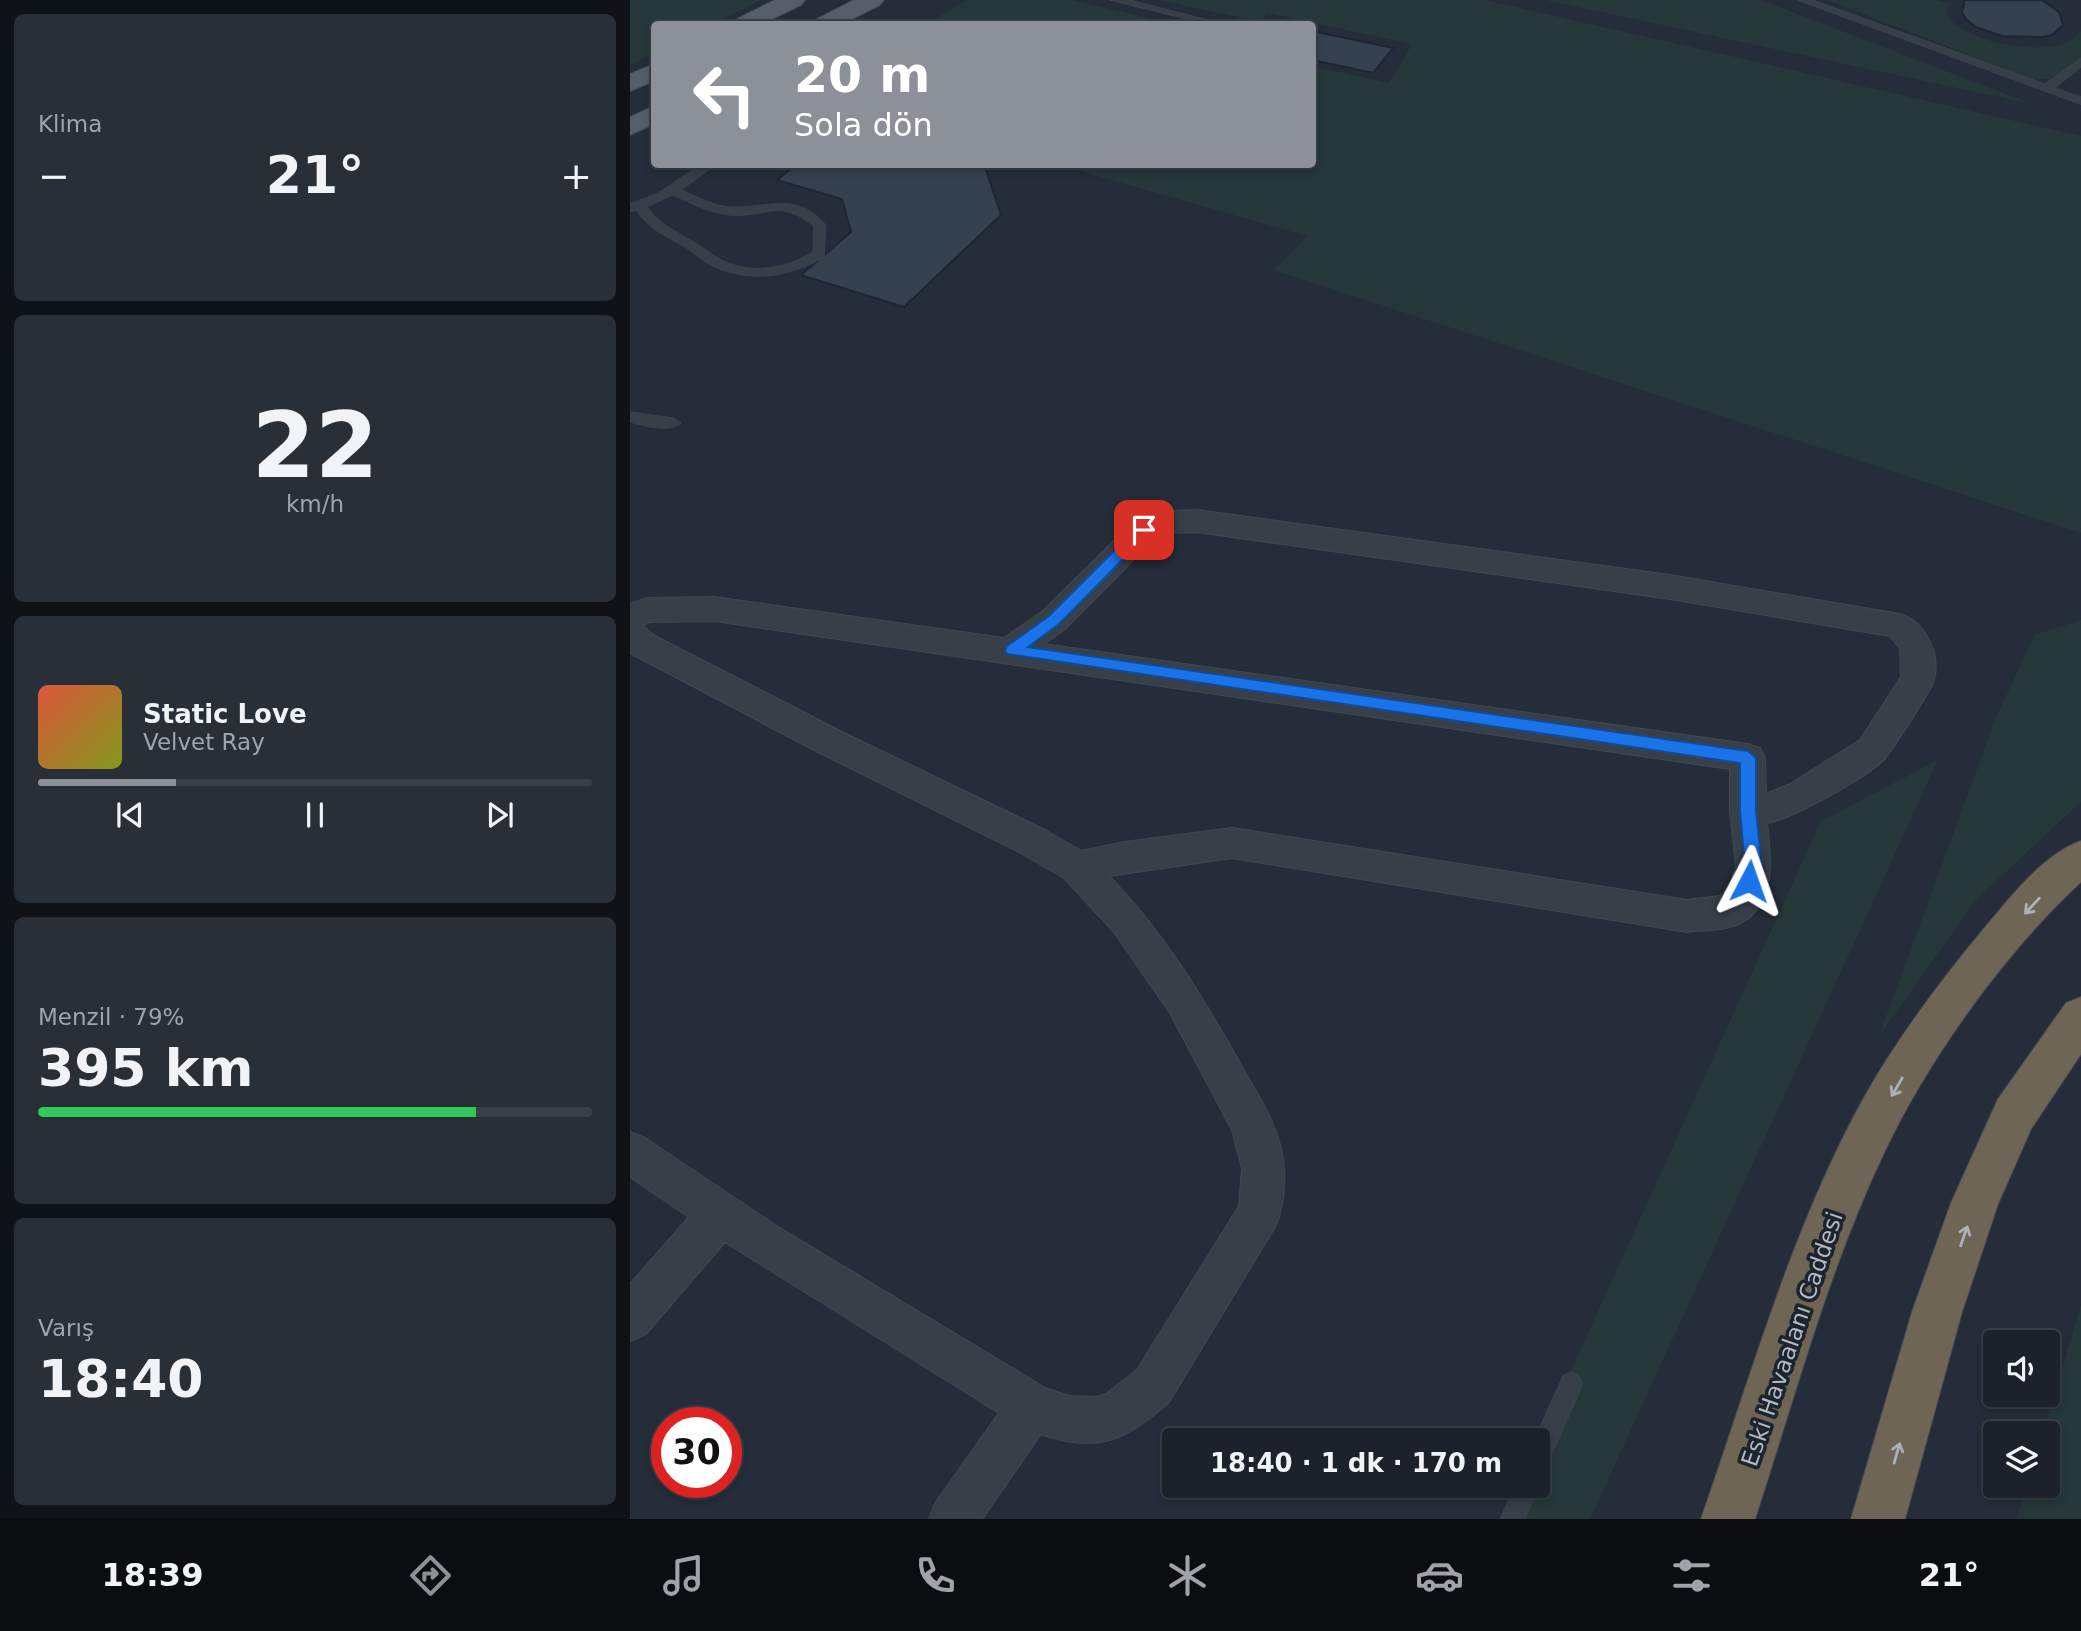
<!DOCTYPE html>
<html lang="tr">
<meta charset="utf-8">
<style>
:root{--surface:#1b222b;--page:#282f37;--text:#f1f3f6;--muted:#a0a4a9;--line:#393f47;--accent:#8c9099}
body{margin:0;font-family:"DejaVu Sans",sans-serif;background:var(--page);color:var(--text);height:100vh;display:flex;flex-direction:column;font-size:26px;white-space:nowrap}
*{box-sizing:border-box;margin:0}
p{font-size:23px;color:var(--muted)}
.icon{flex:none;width:38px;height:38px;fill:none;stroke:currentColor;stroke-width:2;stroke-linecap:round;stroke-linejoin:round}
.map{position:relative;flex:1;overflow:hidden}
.drawer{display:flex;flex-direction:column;gap:14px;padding:14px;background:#0f1318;width:630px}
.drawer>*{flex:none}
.banner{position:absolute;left:21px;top:21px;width:665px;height:147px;border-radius:7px;box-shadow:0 4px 10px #0003,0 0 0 2px var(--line);background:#8c9099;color:#fff;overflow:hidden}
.tools{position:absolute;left:1353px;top:1330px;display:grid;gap:14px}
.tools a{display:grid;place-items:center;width:77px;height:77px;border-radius:7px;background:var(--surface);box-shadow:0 4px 10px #0003,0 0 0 2px var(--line);font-size:35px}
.speed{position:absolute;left:21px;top:1407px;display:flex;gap:14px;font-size:35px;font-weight:700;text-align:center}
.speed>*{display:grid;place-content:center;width:91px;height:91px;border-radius:50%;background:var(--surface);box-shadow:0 4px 10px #0003,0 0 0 2px var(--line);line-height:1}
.speed .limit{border:10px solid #d22;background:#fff;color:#111}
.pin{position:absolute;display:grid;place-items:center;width:60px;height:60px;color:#fff;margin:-30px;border-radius:14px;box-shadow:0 4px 10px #0006}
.me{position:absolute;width:77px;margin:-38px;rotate:4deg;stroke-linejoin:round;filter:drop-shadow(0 0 5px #0008)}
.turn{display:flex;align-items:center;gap:24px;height:147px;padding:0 28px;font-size:32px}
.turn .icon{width:91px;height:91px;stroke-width:2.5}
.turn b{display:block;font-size:49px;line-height:60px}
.big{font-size:52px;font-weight:600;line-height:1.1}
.drawer .card{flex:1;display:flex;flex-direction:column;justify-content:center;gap:10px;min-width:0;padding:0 24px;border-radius:10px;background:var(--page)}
.drawer .dial{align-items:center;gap:0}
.dial b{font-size:91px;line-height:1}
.song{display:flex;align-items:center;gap:21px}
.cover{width:84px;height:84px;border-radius:10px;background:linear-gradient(135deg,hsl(10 70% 55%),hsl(70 70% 35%))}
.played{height:7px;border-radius:4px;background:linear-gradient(90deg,var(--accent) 25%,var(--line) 25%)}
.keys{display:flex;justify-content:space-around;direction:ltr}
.heat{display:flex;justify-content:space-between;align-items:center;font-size:38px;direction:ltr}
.charge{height:10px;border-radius:5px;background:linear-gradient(90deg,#34c759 79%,var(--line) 0)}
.trip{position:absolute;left:532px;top:1428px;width:388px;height:70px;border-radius:7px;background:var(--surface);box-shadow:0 4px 10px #0003,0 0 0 2px var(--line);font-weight:600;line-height:70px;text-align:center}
.dock{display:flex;height:112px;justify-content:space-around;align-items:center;background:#0b0e11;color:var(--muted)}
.dock .icon{width:49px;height:49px}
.dock .on{color:var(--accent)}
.dock b{font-size:32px;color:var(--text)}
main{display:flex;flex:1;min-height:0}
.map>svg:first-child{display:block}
.green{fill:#26383a}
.building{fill:#364150;stroke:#1e2630;stroke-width:2}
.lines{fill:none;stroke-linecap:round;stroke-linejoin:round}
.lane-casing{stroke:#404852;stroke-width:1}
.street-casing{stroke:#404852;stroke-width:2}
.primary-casing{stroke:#404852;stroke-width:2}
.highway-casing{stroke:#424954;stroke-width:2}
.lane{fill:#373f49;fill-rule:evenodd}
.street{fill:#373f49;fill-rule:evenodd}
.primary{fill:#555e69;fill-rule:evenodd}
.highway{fill:#6f6555;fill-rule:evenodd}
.oneway{stroke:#abb1ba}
.route{fill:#1a73e8;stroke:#114b97;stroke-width:2}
.labels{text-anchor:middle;stroke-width:7;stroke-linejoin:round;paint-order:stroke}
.near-street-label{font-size:23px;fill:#b2b9c5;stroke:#1c242e}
</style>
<main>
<section class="drawer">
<div class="card"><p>Klima</p>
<div class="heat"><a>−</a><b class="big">21°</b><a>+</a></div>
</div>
<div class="card dial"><b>22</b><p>km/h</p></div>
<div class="card">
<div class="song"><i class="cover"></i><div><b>Static Love</b><p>Velvet Ray</p></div></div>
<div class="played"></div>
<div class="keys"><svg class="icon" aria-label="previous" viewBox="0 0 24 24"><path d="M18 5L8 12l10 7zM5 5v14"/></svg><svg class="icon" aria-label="pause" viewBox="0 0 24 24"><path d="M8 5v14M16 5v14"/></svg><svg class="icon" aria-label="next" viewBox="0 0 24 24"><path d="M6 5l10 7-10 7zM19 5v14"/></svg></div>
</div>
<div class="card"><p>Menzil · 79%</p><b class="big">395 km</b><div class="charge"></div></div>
<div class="card"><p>Varış</p><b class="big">18:40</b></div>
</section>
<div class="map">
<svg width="1451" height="1519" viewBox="0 0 1451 1519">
<rect width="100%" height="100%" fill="#242d39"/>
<g class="green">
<path d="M0,0H131L83,24H24V53L0,65Z"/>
<path d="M338,0H442L544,24H295Z"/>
<path d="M529,0H855L1451,136V533L644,270L677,236L429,165L682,164L683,66L759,83L782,44L637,13L630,22Z"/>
<path d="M915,0H1131L1402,104Z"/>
<path d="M1198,0H1307L1319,4L1316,14C1333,42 1403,54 1433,44C1440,42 1446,35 1451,31V61L1427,79H1401Z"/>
<path d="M1451,620V802L1346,900L1249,1036L1365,720L1404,635Z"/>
<path d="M1308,760L960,1519H874L908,1486V1443L1191,821Z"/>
<path d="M1451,1305V1519H1387L1397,1486H1418V1433H1413Z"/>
</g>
<g class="building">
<path d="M1335,0H1412L1429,12L1433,25L1422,35L1411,37L1372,36L1346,27L1337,20L1332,13Z"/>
<path d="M682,31L763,48L743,73L682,60Z"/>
<path d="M166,164H354L371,215L274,307L171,275L221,232L212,199L147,180Z"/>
</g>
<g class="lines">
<defs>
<g id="lane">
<path d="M480,0H499L594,24H577Z"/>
<path d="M1168,0H1183L1415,84L1451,58V67L1425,88L1451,97V104Z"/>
<path d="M72,164H87L51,190C68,197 85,207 103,207C141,208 166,191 196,225L194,257C160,277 121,283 85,267C73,262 64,252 53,246C35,236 18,228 6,210L0,212V204L28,193ZM43,195C61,203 79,213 100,215C138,218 147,197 184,226L183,252C155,269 123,274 93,261C83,256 75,248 65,243C48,232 29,225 17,207Z"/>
<path d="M0,412L44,418L51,423C41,433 14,426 0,422Z"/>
<path d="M941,1372L949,1376L953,1384L916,1467L908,1471V1440H904L933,1376Z"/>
<path d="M908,1484L909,1486L895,1519H870L885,1486Z"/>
</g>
<path id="street" d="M567,510L1040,575L1270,614C1295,622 1311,654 1304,680C1302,689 1263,749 1255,758C1240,776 1161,819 1137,823C1141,856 1147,903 1111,923C1096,931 1074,930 1057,932L602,858L479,876C535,934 573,997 612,1067C630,1098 653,1133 654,1170C655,1189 653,1209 645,1227L539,1402C497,1440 467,1454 411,1434L352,1519H299L306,1502L369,1413L95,1242L16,1334L0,1341V1284L59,1217L0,1177V1132L15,1138L145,1225L415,1388L439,1396L467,1397L476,1394L507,1370L609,1206L612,1168L602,1130L540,1013L484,932L434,878L389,852L186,751L0,653V604L17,598L84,597L374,638L413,611L503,522L539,511ZM567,532L1040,599L1260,636L1270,649L1271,677L1230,740L1160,784L1136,794L1135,758L1130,748L1118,744L414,644L435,629L525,538L540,533ZM84,621L1100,769V811L1106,866L1099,888L1090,896L1057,900L602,828L495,842L451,851L415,830L210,731L23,635L12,625L20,622Z"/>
<g id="primary">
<path d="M145,0H175L171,5L132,24H103L107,19Z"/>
<path d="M224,0H254L250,5L212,24H183L187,19Z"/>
<path d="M24,64V81L0,91V74Z"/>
<path d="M24,106V124L0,135V117Z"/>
</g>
<g id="highway">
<path d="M1451,841V882C1374,953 1297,1061 1253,1155C1198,1271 1165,1397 1125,1519H1071C1120,1380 1160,1233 1231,1103C1266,1039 1311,980 1357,925C1382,895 1414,854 1451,841Z"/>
<path d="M1451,997V1054L1401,1129L1368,1204L1332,1312L1275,1519H1221L1282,1312L1321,1203L1368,1099L1436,1003Z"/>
</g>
</defs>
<use href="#lane" class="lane-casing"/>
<use href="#street" class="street-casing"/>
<use href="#primary" class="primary-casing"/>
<use href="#highway" class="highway-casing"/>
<use href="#lane" class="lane"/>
<use href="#street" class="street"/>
<use href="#primary" class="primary"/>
<use href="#highway" class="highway"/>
</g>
<defs><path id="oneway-shaft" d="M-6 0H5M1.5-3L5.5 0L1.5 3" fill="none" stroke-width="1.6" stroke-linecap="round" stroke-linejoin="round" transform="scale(1.75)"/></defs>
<g class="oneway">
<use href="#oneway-shaft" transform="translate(1402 906) rotate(133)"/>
<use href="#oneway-shaft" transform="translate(1267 1087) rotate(120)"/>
<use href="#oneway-shaft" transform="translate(1334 1236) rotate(-71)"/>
<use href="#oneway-shaft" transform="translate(1267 1453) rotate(-74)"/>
</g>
<path class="route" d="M514,525L521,530L519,533L429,624L398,647L1118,751L1126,758V811L1132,866L1125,887L1119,889L1113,887L1111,881L1115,866L1110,811V763L377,654L375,650L377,646L419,616L509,526Z"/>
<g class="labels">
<g class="near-street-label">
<text transform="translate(1162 1339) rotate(-71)" y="8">Eski Havaalanı Caddesi</text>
</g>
</g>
</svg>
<div class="tools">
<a><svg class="icon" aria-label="sound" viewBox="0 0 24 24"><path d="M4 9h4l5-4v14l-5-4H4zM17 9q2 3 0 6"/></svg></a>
<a><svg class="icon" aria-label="layers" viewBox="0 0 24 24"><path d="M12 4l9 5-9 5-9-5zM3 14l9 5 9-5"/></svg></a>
</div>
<div class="speed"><div class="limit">30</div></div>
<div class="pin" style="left:514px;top:530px;background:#d93025"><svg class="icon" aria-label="arrive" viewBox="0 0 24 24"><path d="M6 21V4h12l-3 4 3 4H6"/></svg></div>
<svg class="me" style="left:1119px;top:881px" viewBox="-20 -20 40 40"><path d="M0-17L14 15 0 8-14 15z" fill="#1a73e8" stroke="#fff" stroke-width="4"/></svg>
<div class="trip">18:40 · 1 dk · 170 m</div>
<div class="banner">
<div class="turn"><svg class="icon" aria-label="left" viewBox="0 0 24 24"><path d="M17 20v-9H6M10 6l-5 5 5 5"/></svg><div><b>20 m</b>Sola dön</div></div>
</div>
</div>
</main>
<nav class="dock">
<b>18:39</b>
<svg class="icon on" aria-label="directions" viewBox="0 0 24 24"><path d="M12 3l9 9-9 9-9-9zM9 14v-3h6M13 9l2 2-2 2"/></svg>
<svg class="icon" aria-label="music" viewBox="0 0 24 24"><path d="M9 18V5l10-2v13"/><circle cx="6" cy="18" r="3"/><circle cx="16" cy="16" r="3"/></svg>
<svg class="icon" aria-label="phone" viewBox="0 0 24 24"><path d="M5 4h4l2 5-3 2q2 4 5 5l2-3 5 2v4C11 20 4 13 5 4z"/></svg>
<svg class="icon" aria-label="climate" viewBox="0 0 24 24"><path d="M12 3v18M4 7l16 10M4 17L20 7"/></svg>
<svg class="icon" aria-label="car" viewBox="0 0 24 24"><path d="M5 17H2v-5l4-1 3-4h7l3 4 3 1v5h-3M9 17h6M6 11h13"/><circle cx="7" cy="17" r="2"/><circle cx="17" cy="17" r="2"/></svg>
<svg class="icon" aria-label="filters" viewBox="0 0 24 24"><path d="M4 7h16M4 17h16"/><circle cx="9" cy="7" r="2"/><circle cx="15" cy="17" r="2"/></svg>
<b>21°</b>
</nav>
